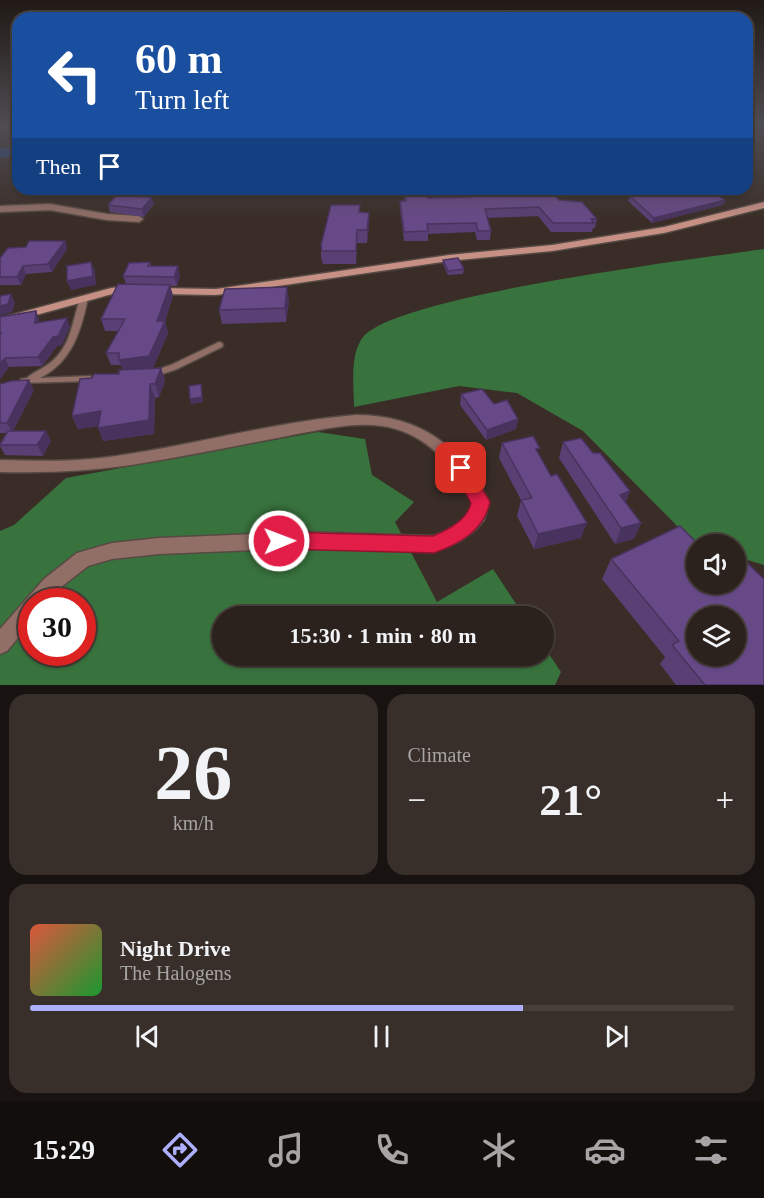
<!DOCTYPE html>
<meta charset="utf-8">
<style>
:root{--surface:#2c221d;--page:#382f2a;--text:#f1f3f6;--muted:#a6a4a4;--line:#483f3b;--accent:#adaffb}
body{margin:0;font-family:"Times New Roman",serif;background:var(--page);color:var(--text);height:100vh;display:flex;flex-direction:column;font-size:22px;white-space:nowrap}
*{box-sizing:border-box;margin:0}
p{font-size:20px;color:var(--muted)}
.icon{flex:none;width:33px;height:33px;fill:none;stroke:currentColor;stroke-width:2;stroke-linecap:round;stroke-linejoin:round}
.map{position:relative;height:685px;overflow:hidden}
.sheet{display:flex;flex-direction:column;gap:9px;padding:9px;background:#181310;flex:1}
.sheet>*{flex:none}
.top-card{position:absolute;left:12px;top:12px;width:741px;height:183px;border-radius:18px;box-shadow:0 2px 4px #0004,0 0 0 2px var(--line);background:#1a4fa0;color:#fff;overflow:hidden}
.fabs{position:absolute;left:686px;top:534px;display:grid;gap:12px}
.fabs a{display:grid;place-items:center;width:60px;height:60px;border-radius:50%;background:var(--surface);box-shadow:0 2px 4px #0004,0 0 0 2px var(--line);font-size:30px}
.speed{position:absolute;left:18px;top:588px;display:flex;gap:12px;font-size:30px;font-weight:700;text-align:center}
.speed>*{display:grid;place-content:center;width:78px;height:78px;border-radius:50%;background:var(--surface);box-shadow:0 2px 4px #0004,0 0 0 2px var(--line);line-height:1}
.speed .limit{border:9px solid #d22;background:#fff;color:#111}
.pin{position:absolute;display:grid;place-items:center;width:51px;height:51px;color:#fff;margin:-26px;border-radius:12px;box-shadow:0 3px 9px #0006}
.me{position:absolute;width:66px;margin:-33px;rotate:89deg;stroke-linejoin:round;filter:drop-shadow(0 0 4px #0008)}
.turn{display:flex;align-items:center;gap:21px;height:126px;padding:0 24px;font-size:27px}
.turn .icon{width:78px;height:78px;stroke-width:2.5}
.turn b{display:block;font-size:42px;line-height:51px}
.then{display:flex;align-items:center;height:57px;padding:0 24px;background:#0003;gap:12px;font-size:22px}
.big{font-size:45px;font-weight:700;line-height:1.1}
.sheet .card{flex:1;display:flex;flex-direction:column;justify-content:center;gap:9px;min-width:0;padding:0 21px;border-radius:18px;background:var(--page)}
.sheet .dial{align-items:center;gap:0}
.dial b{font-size:78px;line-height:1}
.song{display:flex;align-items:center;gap:18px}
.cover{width:72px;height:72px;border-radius:9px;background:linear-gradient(135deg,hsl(10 70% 55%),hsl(130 70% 35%))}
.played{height:6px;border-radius:3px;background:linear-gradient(90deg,var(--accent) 70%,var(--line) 70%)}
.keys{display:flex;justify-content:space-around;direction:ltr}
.heat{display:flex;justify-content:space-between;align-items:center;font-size:33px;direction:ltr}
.sheet .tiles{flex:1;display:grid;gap:9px;grid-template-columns:1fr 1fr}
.card:last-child{grid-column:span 2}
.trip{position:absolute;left:212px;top:606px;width:342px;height:60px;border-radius:30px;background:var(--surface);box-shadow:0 2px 4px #0004,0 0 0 2px var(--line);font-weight:700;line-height:60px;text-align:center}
.dock{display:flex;height:96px;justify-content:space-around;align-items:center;background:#120e0c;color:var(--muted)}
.dock .icon{width:42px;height:42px}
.dock .on{color:var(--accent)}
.dock b{font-size:27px;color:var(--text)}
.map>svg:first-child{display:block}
.forest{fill:#38723d;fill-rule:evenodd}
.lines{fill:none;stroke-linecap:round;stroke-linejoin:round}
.river{fill:#27437c;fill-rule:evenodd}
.lane-casing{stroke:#564a44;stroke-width:3}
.street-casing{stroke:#564a44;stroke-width:3}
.secondary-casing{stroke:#564a44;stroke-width:3}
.path{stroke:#766a65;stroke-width:1.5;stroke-dasharray:3 1.5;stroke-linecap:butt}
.lane{fill:#916e66;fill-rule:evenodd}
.street{fill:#916e66;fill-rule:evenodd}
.secondary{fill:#c79084;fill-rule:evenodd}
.wall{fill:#593f74}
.shaded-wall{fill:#48335e}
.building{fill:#674987;stroke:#48335e;stroke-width:1.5;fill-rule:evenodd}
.route{fill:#e11d48;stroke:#92132f;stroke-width:1.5}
</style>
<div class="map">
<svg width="764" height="685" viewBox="0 0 764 685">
<rect width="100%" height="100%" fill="#3a2d27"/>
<g class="forest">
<path d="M764,249V565L735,556V544L694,543L583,431L517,393L459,386L354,407C354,386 349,353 364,336C401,295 695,259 764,249Z"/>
<path d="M318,432L365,439L372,475L414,502L395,522L437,602L493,569L524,616H222V656H543V645L561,672L555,685H0V531L14,525L66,478ZM32,602H82V652H32Z"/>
</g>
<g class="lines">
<path class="river" d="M18,146V156L0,158V148Z"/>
<defs>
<g id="lane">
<path d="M81,296H87L88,298C81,331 72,362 40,378L90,376L94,379L93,381L21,383L20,381L21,379L27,378C33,372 43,369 50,363C72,346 72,320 81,296Z"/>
<path d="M219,342L222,343L223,345L222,347L177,369L153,377L149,374L150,372L171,365Z"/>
</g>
<g id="street">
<path d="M50,204L107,214L139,216L143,219L139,222L107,220L50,210L0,212V206Z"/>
<path d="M356,415C420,415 461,446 489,502L484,520L475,530L460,541L433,552L303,548L159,554L112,559L88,566L56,591L48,602H32V621L7,651L0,654V629L44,579L77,553L112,543L159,538L303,532L433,536C450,530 468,521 473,502C457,471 431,439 396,429C363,419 325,429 292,435C245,444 197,454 149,462C99,471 51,473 0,472V460C36,461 73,462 109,457C192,446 273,422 356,415Z"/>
</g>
<g id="secondary">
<path d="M764,202V208L664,233L552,251L449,261L216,295L158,294L153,291L158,288L216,289L449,255L552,245L664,227Z"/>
<path d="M128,286L133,289L132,291L116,293L0,325V318L111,288Z"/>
</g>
</defs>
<use href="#lane" class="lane-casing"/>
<use href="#street" class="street-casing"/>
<use href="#secondary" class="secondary-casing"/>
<path class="path" d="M0,127L6,125"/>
<use href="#lane" class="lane"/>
<use href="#street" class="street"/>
<use href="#secondary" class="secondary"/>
</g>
<g class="wall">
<path d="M408,189H425L428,198L469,197V192L481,196H493L494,189H549L559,200L597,219L595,228H593L592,232H551L538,216L487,218L491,231L490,240H477L475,232L428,234V241H404L400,210V201H404L405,193H408Z"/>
<path d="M672,189L725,200L723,205L652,223L628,201L630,196L670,194Z"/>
<path d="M154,204L144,217L110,212L108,205Z"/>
<path d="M361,212L369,225L367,243H357L356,264H323L321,258V245Z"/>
<path d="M65,241L67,249L52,272L26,274L21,285H0V258L26,247Z"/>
<path d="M443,260L464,269L463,274L448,275L443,264Z"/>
<path d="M150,262L151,266L180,275L177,286H170L173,296L165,321L168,333L153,368H161L165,381L159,397L155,398L154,434L103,441L98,426L78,429L72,416L92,378L119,374L123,370L121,365H111L106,353L119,331H105L101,319L126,284L123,276Z"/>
<path d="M289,301L286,322L222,324L219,310Z"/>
<path d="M36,311L39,319V322L70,326L62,345L57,346L42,366L9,367L0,379V317Z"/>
<path d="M0,384L34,390L13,431L51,441L43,456L5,455L0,446V443L7,433H0Z"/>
<path d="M461,394L494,404L518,419L516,429L486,440L460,405Z"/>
<path d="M563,442L641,523L634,539L615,544L559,458Z"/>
<path d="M502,443L539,454L581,538L534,549L517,516L521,500L499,458Z"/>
<path d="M696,544L764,685H676L660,664L665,657L602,579L611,559Z"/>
</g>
<g class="shaded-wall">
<path d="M152,197L154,204L144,217L142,209Z"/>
<path d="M725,200L723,205L652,223L654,218Z"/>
<path d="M369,213V225L367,243V230Z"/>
<path d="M357,230V243L356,264V251Z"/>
<path d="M65,241L67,249L52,272L48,264Z"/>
<path d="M91,262L95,271L96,285L71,290L67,281Z"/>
<path d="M23,266L26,274L21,285L17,277Z"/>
<path d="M178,266L180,275L177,286L174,277Z"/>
<path d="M170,285L173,296L164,323L165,321L168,333L153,368L124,372L119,360L157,321Z"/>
<path d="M287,287L289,301L286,322L285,308Z"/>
<path d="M11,294L15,303L12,312L0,316V306Z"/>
<path d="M36,311L39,319V331L35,323Z"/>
<path d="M67,318L70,326L62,345L57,346L42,366L38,357Z"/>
<path d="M5,358L9,367L0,379V364Z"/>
<path d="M161,368L165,381L159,397L155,384Z"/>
<path d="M29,380L34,390L12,432L7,423Z"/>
<path d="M150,384L155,398L154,434L103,441L98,428Z"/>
<path d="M201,384L203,402L191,404L190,399Z"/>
<path d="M101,411L106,425L78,429L72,416Z"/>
<path d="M518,419L516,429L486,440L487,430Z"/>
<path d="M46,431L51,441L43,456L37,445Z"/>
<path d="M630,491L624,507L620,495Z"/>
<path d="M587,523L581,538L534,549L538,534Z"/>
<path d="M641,523L634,539L615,544L621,528Z"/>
</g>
<g class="building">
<path d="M409,189H425L428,198L470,197L469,192L480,190L481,196H500L495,189H549L559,200L582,202L597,219H591L594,223H553L539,207L485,209L491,231H478L476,223L427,224L428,231L404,232L400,201H406L405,193H410Z"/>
<path d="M673,189H707L725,200L654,218L630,196L681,194Z"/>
<path d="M116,196L152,197L142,209L108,205Z"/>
<path d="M331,205H360L359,212L369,213L367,230H357L356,251H322L321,245Z"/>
<path d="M29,241H65L48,264L23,266L17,277H0V258L8,248L26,247Z"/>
<path d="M458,258L464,269L448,271L443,260Z"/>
<path d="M91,262L93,276L67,281V266Z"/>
<path d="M150,262L148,266H178L174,277L123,276L129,263Z"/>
<path d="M118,284L170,285L157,321H165L149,356L119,360V353H106L125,319H101Z"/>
<path d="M287,287L285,308L219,310L225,289Z"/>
<path d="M11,294L8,304L0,306V296Z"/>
<path d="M36,311L35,323L67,318L58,336L53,337L38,357L5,358L0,364V335L1,333H0V317Z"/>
<path d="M161,368L155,384H150L149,420L98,428L101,411L72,416L80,379L92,378L94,374H119V370Z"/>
<path d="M29,380L7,423H0V384L11,381Z"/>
<path d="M201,384L202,397L190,399L189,386Z"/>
<path d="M482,389L494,404L507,400L518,419L487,430L461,394Z"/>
<path d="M8,431H46L37,445H0Z"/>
<path d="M533,436L540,448L536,449L551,476L557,474L587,523L538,534L521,500L532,498L502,443Z"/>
<path d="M581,438L593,453H600L630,491L620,495L641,523L621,528L563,442Z"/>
<path d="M680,526L696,542L708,536L717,544H696V584H735V563L736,564L744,560L764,579V685H705L672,645L679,641L611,559ZM696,616H735V656H696Z"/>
</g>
<linearGradient id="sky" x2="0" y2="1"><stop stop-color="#201915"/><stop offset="0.57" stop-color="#4f4c52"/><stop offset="1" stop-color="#4f4c52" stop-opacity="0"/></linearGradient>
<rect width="764" height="221" fill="url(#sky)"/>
<path class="route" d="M461,461L467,463L490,502C484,531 459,544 434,553L279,549L272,547L269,541L272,535L279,532L433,536C448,530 468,519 471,503L452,468L455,463Z"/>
</svg>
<div class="fabs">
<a><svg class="icon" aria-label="sound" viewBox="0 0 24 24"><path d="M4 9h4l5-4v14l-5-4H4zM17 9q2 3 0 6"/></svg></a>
<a><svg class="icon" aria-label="layers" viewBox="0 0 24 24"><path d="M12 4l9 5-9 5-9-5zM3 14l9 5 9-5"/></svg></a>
</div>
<div class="speed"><div class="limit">30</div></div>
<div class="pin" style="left:461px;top:468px;background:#d93025"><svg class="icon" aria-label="arrive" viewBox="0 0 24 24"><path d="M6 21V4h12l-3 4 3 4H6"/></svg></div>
<svg class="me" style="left:279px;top:541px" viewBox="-20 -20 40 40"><circle r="17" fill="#e11d48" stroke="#fff" stroke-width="3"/><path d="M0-11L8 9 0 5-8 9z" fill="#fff"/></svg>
<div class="trip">15:30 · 1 min · 80 m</div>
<div class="top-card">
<div class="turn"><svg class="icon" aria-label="left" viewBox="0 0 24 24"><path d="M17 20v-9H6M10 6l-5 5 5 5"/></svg><div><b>60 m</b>Turn left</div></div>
<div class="then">Then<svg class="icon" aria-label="arrive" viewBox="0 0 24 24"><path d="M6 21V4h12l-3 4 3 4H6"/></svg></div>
</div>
</div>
<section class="sheet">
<div class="tiles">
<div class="card dial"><b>26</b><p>km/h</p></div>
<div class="card"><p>Climate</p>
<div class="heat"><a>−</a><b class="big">21°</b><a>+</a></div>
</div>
<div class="card">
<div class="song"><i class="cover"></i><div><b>Night Drive</b><p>The Halogens</p></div></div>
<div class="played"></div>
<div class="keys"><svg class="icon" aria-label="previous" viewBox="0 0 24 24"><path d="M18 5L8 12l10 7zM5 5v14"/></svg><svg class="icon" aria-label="pause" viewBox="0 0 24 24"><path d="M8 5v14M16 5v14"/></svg><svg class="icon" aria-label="next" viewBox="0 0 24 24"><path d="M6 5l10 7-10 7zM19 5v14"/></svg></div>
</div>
</div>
</section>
<nav class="dock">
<b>15:29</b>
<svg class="icon on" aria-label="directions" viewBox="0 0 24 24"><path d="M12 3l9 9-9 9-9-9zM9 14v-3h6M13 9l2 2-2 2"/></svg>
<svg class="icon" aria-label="music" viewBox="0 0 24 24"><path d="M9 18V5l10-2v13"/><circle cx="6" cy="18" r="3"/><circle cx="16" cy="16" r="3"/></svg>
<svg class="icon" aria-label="phone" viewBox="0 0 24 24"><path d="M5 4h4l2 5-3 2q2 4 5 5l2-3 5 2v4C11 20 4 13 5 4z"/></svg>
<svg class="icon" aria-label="climate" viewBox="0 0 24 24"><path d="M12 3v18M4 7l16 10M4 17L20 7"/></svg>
<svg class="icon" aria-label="car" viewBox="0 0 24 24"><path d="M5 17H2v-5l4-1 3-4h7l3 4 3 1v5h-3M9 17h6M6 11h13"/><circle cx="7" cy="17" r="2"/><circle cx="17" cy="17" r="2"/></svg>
<svg class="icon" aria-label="filters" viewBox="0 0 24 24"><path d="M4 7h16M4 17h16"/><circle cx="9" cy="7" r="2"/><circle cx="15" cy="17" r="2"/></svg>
</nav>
